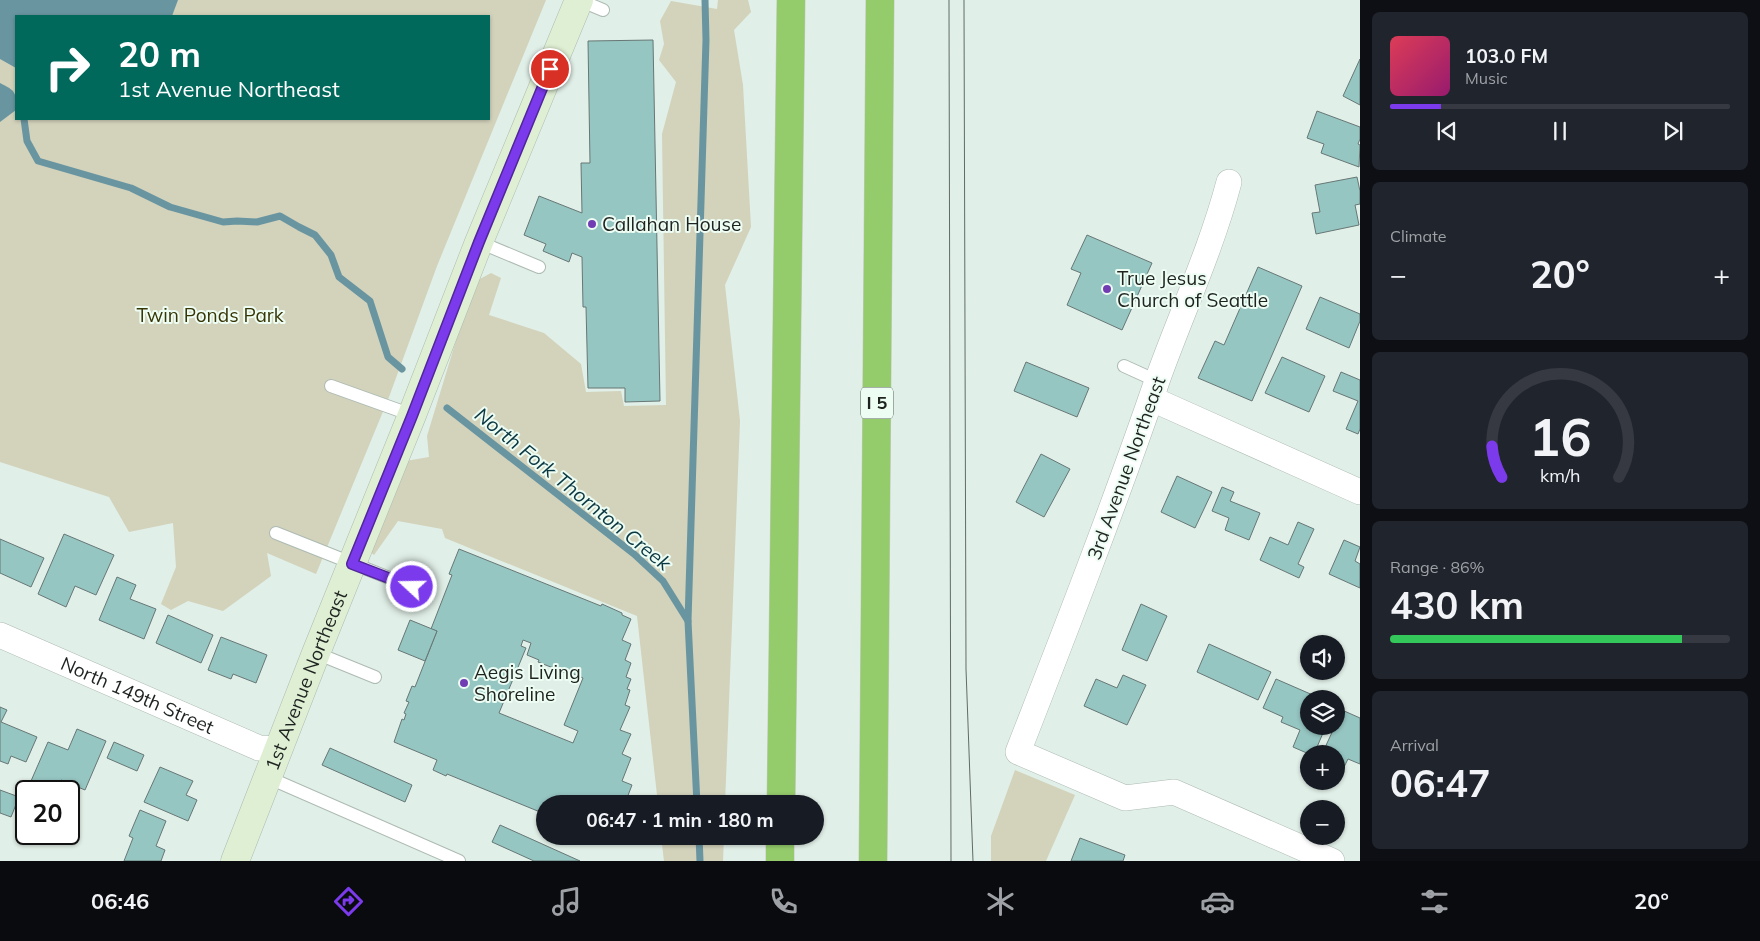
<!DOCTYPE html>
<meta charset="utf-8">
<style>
:root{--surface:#171b24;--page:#20242c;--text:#f1f3f6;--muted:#9ea1a6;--line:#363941;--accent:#7c3aed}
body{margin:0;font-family:Mulish,sans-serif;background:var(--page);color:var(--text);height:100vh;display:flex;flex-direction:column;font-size:19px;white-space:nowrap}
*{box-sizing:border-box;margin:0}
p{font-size:16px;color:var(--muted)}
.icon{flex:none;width:28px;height:28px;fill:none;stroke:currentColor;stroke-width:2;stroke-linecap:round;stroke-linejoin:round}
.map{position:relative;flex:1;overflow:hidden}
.sheet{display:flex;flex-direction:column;gap:12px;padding:12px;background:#0d0f14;width:400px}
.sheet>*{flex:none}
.hud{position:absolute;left:15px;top:15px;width:475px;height:105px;border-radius:0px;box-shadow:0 1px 4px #0004;background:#00695c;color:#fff;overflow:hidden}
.buttons{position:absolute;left:1300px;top:635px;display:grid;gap:10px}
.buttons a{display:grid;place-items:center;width:45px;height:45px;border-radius:50%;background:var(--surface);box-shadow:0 1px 4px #0004;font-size:25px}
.speed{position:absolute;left:15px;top:780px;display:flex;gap:10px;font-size:25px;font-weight:700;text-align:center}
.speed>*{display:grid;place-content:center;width:65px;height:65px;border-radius:50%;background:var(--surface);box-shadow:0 1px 4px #0004;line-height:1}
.speed .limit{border:2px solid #111;border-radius:8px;background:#fff;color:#111}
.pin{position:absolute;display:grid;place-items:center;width:42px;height:42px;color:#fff;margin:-21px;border:2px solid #fff;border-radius:50%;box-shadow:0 1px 5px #0007}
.me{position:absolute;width:55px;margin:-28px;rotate:291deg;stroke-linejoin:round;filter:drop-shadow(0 0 4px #0008)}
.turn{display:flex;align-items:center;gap:18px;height:105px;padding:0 20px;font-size:22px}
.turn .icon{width:65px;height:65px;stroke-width:2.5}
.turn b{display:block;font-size:35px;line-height:42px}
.big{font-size:38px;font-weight:700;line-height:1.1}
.sheet .tile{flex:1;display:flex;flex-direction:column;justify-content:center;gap:8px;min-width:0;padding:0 18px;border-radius:8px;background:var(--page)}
.sheet .dial{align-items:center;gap:0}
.dial svg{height:130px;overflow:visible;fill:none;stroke:var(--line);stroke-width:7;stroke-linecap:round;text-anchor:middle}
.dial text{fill:var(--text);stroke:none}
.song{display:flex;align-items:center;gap:15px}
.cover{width:60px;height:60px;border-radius:8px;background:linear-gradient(135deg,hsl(350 70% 55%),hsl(320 70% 35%))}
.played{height:5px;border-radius:2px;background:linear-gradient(90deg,var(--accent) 15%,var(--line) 15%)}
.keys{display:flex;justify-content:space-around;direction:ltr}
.heat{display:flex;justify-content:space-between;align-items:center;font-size:28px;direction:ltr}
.charge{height:8px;border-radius:4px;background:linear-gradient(90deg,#34c759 86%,var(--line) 0)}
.trip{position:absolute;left:536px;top:795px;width:288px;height:50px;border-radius:25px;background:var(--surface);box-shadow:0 1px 4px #0004;font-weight:700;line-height:50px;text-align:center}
.tab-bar{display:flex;height:80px;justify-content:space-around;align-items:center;background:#090b0e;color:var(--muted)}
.tab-bar .icon{width:35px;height:35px}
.tab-bar .active{color:var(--accent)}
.tab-bar b{font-size:22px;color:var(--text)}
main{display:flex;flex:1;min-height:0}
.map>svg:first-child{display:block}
.green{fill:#d3d2bb;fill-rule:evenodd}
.water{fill:#6995a1}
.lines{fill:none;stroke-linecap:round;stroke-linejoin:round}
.stream{stroke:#6995a1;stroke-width:7}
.building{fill:#96c6c2;stroke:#677775;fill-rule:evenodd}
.lane-casing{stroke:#adbbb3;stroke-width:14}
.street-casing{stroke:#adbbb3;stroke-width:26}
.secondary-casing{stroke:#adbbb3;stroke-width:29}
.highway-casing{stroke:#c9cac9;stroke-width:29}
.lane{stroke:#fff;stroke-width:12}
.street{stroke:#fff;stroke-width:25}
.secondary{stroke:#dfefd3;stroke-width:28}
.highway{stroke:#94cb6b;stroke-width:28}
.tram{stroke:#626b66;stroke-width:1}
.route-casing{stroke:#51269a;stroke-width:12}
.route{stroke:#7c3aed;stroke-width:9}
.poi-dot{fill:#723db3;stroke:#edfdf4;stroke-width:2}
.labels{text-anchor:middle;stroke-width:4;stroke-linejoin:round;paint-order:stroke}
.shield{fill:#edfdf4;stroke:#5c6460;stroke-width:1}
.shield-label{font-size:18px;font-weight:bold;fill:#1e2320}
.poi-label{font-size:19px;fill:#1e2320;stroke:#edfdf4;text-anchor:start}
.park-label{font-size:19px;fill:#383504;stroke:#edfdf4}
.street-label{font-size:19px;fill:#1e2320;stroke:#edfdf4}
.water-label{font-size:20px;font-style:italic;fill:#0b3741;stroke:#edfdf4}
</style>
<main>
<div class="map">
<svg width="1360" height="861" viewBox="0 0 1360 861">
<rect width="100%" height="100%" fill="#e0efe7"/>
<g class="green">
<path d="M0,0H546L437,266L389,397L316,574L267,553L271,576L223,611L188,601L171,610L161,604L176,567L173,523L129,532L109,497L0,462ZM16,16H489V119H16Z"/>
<path d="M718,0H748L751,12L734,30L743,85L751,227L725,285L740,421L725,804H658L637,616L445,538L442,529L398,521L374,555L368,550L400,462L429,457L427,436L462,321L478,280L491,273L501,278L489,315L544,333L581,364L586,392L621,391L624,406L666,405L662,134L676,82L659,60L664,44L660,21L671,1L717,9Z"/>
<path d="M1015,770L1075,795L1046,861H991V836Z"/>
<path d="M661,836H724L723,861H664Z"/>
</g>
<g class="water">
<path d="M0,0H178L172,16H16V68L0,59Z"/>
<path d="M0,83C16,91 16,92 16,110L0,122Z"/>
</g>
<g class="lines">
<g class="stream">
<path d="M24,119L27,141L38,161L131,188L170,207L223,222L237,221L257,222L280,216L299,227L315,235L331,255L339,277L370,301L388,357L402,369"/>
<path d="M447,408L634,554L663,581L688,621L697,804"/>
<path d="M688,621L706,40L705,0"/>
<path d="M699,836L700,861"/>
</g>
</g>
<g class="building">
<path d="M653,40L660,401L625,402V388H588L586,307H583L582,257L572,253L569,262L543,251L546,244L524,235L539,196L582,213L581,163H590L588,41Z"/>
<path d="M1360,59V105L1343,96Z"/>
<path d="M1317,111L1360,127V139L1358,144L1360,145L1359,167L1321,153L1324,144L1307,138Z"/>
<path d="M1357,177L1360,191V204L1355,205L1359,225L1316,234L1312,213L1320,212L1315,185Z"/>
<path d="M1087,235L1152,263L1122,330L1067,305L1081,273L1071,269Z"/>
<path d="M1258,267L1302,286L1252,401L1198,378L1215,341L1224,345Z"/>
<path d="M1320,297L1360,314V321L1349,348L1306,329Z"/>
<path d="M1282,357L1325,376L1309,412L1265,393Z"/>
<path d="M1026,362L1089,388L1077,417L1014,391Z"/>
<path d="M1341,372L1360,380V429L1358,434L1346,429L1358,401L1333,391Z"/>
<path d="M1041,454L1070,469L1044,517L1016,502Z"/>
<path d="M1177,476L1212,492L1195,528L1161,512Z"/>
<path d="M1222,487L1234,492L1230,501L1260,513L1249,540L1225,530L1229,518L1212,511Z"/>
<path d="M1298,522L1314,529L1298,564L1304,567L1299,578L1260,560L1270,537L1288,545Z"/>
<path d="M64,534L114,555L96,595L75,586L66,607L38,594Z"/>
<path d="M0,539L44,558L31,587L0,573Z"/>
<path d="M1344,540L1360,547L1355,561L1360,564V588L1329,574Z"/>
<path d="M459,549L601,606L602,604L622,613V615L631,619L622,640L631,644L625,660L631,663L626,677L631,679L627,689L630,690L625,705L630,707L620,730L631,734L622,754L631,758L622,781L632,785L627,798L632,800L630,804H545V814L447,774L446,776L433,770L437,760L394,742L402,719L404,720L406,714L404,713L409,702L406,701L412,686L415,687L437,631L431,629L452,575L449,574ZM523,640L531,643L527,655L539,660L538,662L566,673L567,671L583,678L564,725L578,731L573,743L499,713L526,648L521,646Z"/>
<path d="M117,577L136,585L130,599L156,609L144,639L99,620Z"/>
<path d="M1141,604L1167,616L1147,661L1122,650Z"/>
<path d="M168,615L213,635L201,663L156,643Z"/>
<path d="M410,620L437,631L425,661L398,650Z"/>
<path d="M221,637L267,655L256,683L233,674L231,679L208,670Z"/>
<path d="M1209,644L1271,672L1258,700L1197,672Z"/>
<path d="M1123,675L1146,685L1127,725L1084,706L1096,679L1117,688Z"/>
<path d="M1276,679L1322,699H1309V726H1326L1314,754H1309L1293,747L1300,730L1281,722L1283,717L1263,708Z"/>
<path d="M0,707L7,710L1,722L37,737L26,762L11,756L8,764L0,761Z"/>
<path d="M1342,710L1360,718V764L1348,759L1341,773L1336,771V754H1322L1335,726H1336Z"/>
<path d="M77,729L106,741L85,790L61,780L55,791L31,781L48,742L68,750Z"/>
<path d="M114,742L144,755L137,771L107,758Z"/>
<path d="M330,748L412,785L405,802L322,765Z"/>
<path d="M160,767L193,781L186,795L197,800L188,821L144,802Z"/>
<path d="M0,790L19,797L11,817L0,813Z"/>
<path d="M140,810L166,821L156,846L165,850L161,861H124L133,838L129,836Z"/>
<path d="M500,825L580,861H534L492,842Z"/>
<path d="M1080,838L1125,855L1123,861H1071Z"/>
</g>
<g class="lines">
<defs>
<g id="lane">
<path d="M579,0L603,10"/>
<path d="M479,242L539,267"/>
<path d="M1124,366L1157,381"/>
<path d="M331,386L412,415"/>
<path d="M276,533L412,587"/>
<path d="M316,653L375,677"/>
<path d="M267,777L459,861"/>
</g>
<g id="street">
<path d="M1229,182C1211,250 1181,314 1157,381C1114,506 1066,629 1018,752L1125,798L1174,792L1332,861"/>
<path d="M1152,399L1360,492"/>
<path id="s1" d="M0,635L259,748L278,749"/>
</g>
<g id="secondary">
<path id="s2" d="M235,861L316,653L412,415L479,242L579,0"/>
</g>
<g id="highway">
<path d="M781,804L791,0"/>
<path d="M780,861V836"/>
<path d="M873,861L880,0"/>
</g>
</defs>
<use href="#lane" class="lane-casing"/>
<use href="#street" class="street-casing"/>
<use href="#secondary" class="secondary-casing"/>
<use href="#highway" class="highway-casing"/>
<use href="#lane" class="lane"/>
<use href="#street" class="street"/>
<use href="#secondary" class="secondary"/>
<use href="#highway" class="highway"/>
<g class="tram">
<path d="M949,0L951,861"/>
<path d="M964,0L966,669L973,861"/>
</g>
</g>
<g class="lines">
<defs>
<path id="route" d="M412,587L352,564L412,416L479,242L550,69"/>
</defs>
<use href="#route" class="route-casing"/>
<use href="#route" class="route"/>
</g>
<g class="poi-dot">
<circle cx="592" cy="224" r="5"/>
<circle cx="1107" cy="289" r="5"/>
<circle cx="464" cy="683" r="5"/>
</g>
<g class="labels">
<rect class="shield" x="861" y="387.5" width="32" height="31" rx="4"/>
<g class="shield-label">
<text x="877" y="409">I 5</text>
</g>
<g class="poi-label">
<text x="602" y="231">Callahan House</text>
<text x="1117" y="285">True Jesus<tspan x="1117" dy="22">Church of Seattle</tspan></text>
<text x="474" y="679">Aegis Living<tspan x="474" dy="22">Shoreline</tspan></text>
</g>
<g class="park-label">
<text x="210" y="322">Twin Ponds Park</text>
</g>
<g class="street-label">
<text transform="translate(1126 468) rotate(-70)" y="7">3rd Avenue Northeast</text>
<text dy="7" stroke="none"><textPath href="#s2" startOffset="194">1st Avenue Northeast</textPath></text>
<text dy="7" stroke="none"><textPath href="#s1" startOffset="150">North 149th Street</textPath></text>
</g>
<g class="water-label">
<text transform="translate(573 489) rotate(39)" y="7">North Fork Thornton Creek</text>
</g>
</g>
</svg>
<div class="buttons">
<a><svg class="icon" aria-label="sound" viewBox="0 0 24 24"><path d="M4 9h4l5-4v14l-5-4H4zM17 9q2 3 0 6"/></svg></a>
<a><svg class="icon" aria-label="layers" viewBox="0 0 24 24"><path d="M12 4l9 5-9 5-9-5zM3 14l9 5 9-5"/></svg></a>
<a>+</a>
<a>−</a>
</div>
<div class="speed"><div class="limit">20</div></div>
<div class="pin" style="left:550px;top:69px;background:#d93025"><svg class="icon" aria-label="arrive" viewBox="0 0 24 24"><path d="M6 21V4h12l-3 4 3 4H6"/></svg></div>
<svg class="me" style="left:412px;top:587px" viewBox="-20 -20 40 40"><circle r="17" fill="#7c3aed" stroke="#fff" stroke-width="3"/><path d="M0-11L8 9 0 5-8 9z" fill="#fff"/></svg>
<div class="trip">06:47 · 1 min · 180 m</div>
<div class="hud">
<div class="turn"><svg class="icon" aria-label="right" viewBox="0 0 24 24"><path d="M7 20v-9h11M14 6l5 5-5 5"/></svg><div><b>20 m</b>1st Avenue Northeast</div></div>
</div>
</div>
<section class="sheet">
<div class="tile">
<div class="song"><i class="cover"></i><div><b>103.0 FM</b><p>Music</p></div></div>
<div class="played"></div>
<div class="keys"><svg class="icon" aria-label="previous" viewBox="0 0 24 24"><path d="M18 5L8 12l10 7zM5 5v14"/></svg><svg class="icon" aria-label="pause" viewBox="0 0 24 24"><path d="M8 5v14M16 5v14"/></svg><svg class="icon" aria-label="next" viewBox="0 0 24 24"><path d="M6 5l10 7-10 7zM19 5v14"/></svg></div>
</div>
<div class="tile"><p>Climate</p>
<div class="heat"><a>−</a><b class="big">20°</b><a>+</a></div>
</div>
<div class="tile dial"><svg viewBox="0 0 100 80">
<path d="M14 69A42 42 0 1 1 86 69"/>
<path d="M14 69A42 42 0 0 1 8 50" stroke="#7c3aed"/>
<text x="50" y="56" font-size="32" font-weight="700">16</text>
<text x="50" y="72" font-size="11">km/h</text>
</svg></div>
<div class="tile"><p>Range · 86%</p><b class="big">430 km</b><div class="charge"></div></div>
<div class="tile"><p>Arrival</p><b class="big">06:47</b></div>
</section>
</main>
<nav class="tab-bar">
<b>06:46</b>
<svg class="icon active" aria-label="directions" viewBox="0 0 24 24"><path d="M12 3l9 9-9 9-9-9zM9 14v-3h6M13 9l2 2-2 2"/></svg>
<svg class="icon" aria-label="music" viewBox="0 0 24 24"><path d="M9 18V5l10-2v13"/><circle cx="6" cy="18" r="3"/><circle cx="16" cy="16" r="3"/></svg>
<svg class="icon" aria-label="phone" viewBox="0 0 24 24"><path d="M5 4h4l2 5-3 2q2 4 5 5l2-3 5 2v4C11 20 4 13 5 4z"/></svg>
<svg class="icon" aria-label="climate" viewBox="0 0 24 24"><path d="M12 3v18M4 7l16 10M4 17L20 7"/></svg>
<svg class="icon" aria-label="car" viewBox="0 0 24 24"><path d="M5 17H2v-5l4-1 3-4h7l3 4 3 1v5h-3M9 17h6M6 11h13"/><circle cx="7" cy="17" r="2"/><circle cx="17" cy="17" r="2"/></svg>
<svg class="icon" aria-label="filters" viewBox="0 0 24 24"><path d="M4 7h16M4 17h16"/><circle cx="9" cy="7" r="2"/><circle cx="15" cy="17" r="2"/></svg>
<b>20°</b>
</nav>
